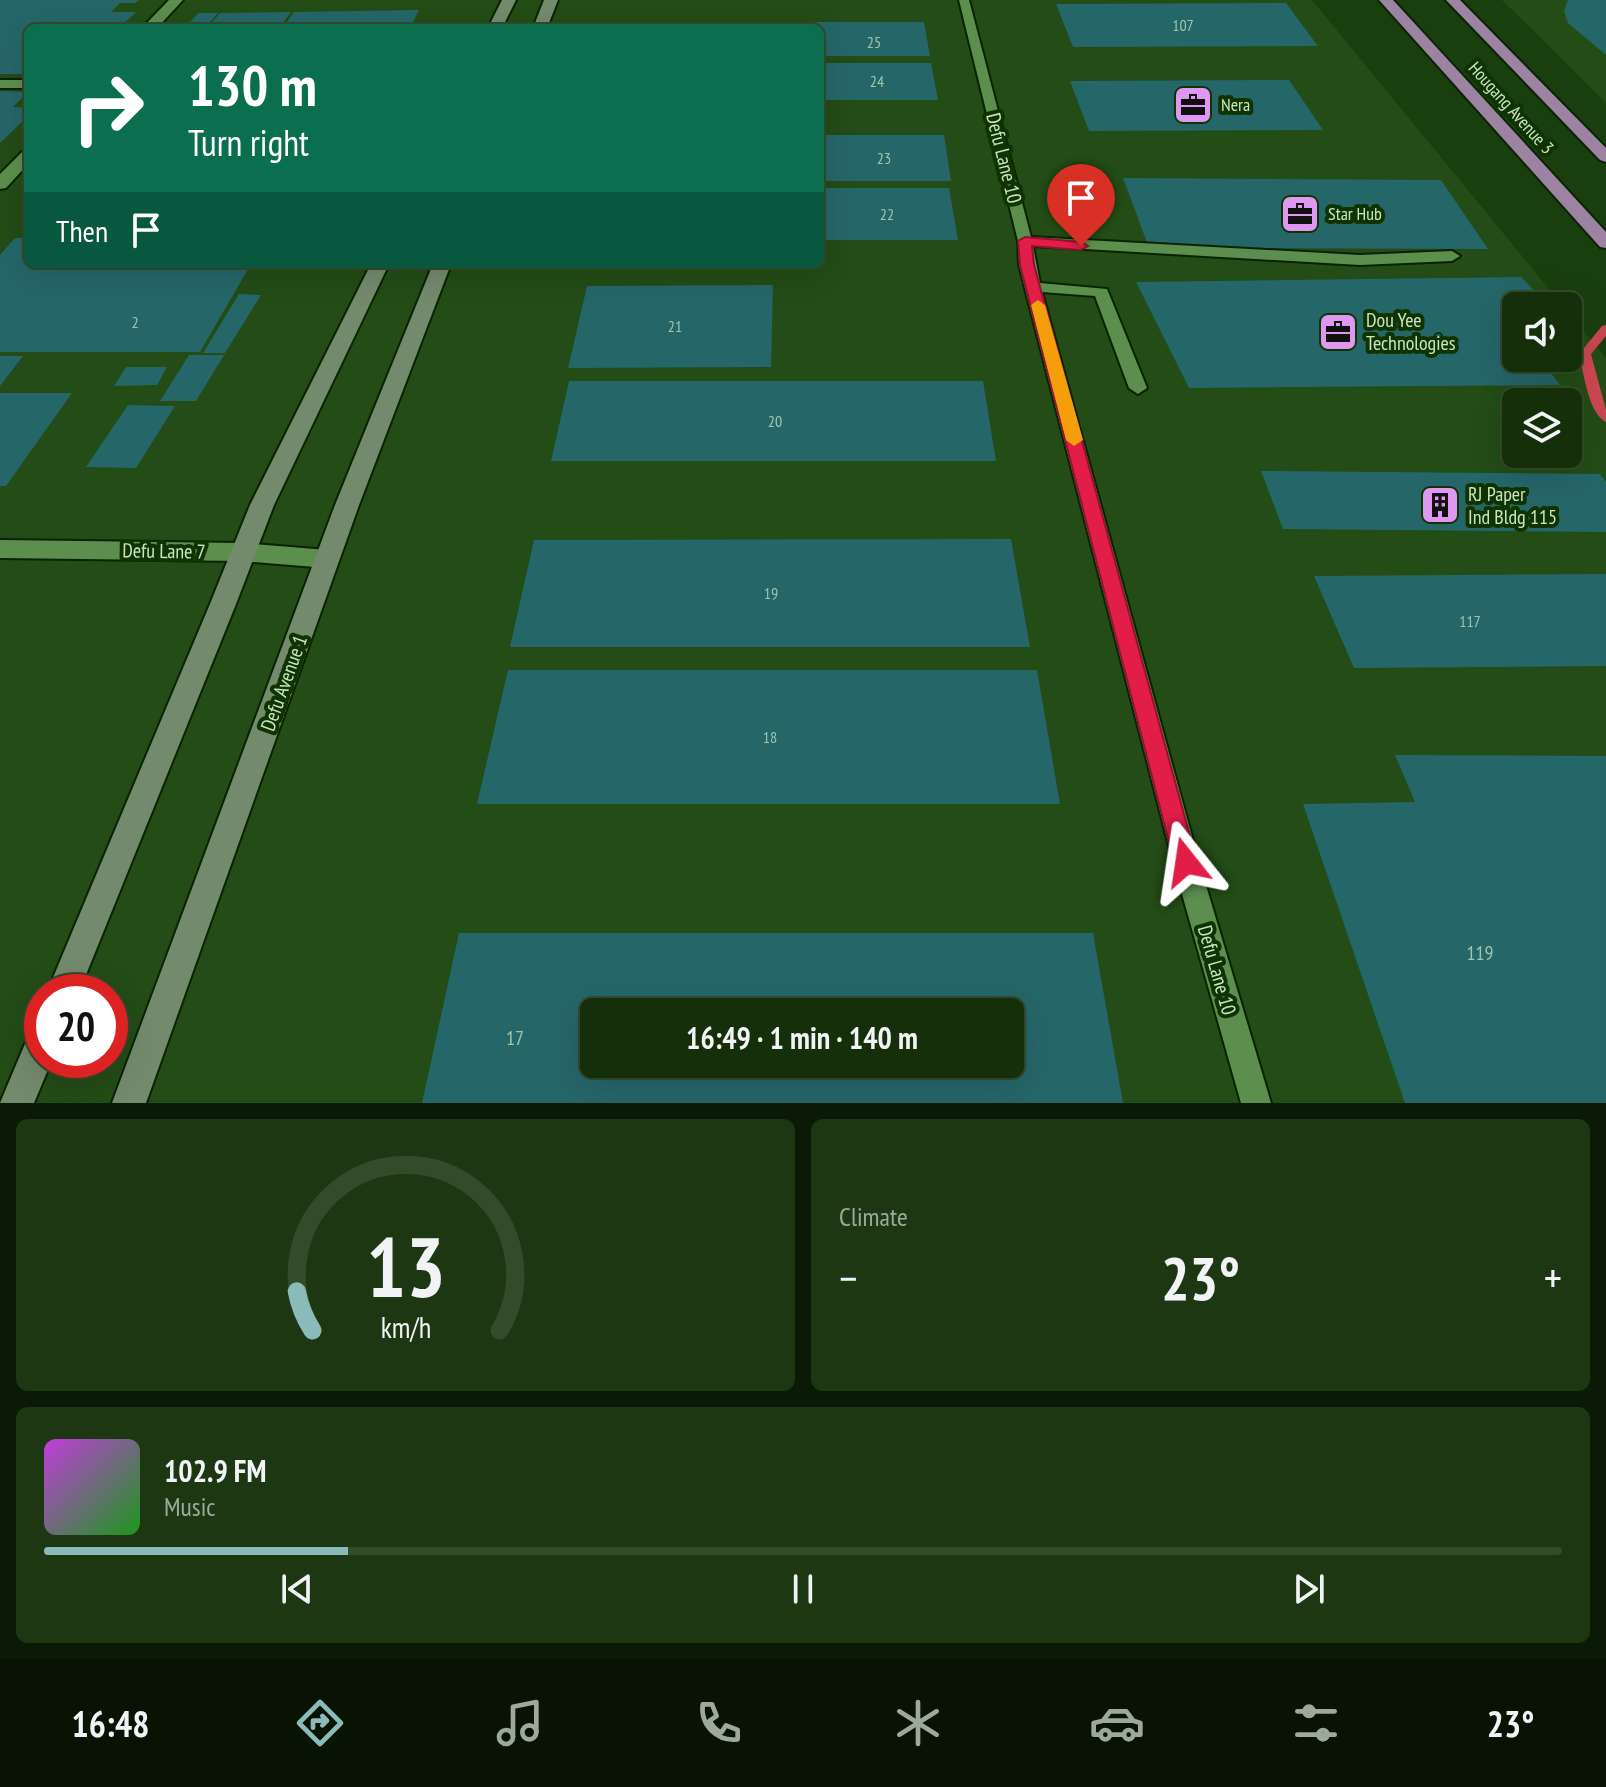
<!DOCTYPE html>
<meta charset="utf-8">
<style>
:root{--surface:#142f0a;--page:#1d3713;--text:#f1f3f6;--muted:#9da99c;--line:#334a2b;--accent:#8bbbb9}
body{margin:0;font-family:"PT Sans Narrow",sans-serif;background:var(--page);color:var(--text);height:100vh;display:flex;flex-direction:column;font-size:30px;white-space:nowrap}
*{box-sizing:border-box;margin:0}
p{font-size:26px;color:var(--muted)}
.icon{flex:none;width:44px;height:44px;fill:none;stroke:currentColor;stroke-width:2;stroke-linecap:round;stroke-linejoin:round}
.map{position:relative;height:1103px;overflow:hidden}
.details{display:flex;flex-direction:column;gap:16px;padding:16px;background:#0b1a06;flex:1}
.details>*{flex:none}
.guide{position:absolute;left:24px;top:24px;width:800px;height:244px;border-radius:12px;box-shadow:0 8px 32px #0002,0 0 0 2px var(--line);background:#0b6e4f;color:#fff;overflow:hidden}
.controls{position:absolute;left:1502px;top:292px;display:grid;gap:16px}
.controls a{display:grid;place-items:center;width:80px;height:80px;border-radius:12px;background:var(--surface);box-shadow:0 8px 32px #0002,0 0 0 2px var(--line);font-size:40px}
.speed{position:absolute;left:24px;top:974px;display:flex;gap:16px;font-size:40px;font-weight:700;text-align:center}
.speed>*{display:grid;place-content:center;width:104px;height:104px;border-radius:50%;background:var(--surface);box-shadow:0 8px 32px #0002,0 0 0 2px var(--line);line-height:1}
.speed .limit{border:12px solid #d22;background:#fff;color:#111}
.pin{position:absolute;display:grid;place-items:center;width:68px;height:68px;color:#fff;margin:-82px -34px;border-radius:50% 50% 50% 0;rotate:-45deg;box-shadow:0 0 8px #0007}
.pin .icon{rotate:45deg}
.me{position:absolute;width:88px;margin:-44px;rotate:345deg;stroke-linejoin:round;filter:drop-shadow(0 0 6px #0008)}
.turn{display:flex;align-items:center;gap:28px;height:168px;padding:0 32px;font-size:36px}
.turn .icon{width:104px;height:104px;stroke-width:2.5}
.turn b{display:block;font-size:56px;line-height:68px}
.then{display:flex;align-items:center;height:76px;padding:0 32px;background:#0003;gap:16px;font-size:30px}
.big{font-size:60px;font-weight:800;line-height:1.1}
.details .widget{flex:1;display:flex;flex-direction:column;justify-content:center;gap:12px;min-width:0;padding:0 28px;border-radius:12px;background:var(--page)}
.details .dial{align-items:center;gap:0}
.dial svg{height:208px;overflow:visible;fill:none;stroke:var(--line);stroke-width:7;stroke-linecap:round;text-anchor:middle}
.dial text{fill:var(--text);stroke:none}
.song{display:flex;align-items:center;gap:24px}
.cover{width:96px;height:96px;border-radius:12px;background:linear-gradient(135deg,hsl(290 70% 55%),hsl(120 70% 35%))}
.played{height:8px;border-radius:4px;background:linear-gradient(90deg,var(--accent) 20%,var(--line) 20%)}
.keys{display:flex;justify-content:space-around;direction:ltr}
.heat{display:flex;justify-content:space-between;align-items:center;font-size:44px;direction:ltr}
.details .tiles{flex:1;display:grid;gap:16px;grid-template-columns:1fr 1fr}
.widget:last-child{grid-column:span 2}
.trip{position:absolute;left:580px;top:998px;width:444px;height:80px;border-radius:12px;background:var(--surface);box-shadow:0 8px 32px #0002,0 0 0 2px var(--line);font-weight:800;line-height:80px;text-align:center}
.tabs{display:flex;height:128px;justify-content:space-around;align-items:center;background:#081304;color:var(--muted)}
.tabs .icon{width:56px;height:56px}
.tabs .current{color:var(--accent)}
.tabs b{font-size:36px;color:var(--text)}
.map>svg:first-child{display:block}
.built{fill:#234c16;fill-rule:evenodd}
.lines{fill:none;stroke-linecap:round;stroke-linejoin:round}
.stream{fill:#ca4753;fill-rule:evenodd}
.building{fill:#256669;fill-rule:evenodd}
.service-casing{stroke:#092303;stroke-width:4}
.minor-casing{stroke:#092303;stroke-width:4}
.secondary-casing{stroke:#092303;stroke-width:4}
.trunk-casing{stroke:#092303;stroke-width:4}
.service{fill:#5c8e4e;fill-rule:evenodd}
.minor{fill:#5c8e4e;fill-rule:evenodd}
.secondary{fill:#748a6d;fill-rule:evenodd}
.trunk{fill:#9b83a1;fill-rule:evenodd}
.route{fill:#e11d48;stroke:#92132f;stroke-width:2}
.slow{fill:#f59e0b}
.labels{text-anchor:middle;stroke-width:8;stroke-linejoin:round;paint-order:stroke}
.number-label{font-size:16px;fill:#a1c5ac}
.far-poi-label{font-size:18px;fill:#cae5c2;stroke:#0f3402;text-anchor:start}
.far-street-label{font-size:18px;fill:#cae5c2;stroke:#0f3402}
.street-label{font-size:20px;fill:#cae5c2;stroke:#0f3402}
.poi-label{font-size:20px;fill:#cae5c2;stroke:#0f3402;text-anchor:start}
.near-number-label{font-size:20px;fill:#a1c5ac}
</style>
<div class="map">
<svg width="1606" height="1103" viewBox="0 0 1606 1103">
<rect width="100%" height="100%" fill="#1a3f0e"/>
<g class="built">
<path d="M0,0H1312L1563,306H1516V358H1568V312L1606,358V1103H0ZM28,28H820V264H28ZM1516,402H1568V454H1516ZM42,992H110V1060H42ZM594,1012H1010V1064H594Z"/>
<path d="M1502,0H1606V103Z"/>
</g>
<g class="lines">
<path class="stream" d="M1606,325V336L1591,354L1606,410V422C1588,413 1584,373 1579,354L1602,326Z"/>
</g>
<g class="building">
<path d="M0,0H139L135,3H120L111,12H136L119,28H28V74H0Z"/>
<path d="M1568,0H1606V55L1568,23L1564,11Z"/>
<path d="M1286,3L1318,46L1073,47L1056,4Z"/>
<path d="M419,10L410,28H283L294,12Z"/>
<path d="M291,12L279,28H207L220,13Z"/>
<path d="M198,13H218L205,28H185Z"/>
<path d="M655,22H924L930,56H820V28H653Z"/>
<path d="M820,63H931L938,100H820Z"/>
<path d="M1289,80L1323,130L1089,131L1070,81Z"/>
<path d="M0,91L28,92L13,107L28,108V116L0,143Z"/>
<path d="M820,135H944L951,181H820Z"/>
<path d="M1123,178L1441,180L1488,249L1149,248Z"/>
<path d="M820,188H949L958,240H820Z"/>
<path d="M15,238H28V264H251L200,352H0V255Z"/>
<path d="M1521,277L1549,306H1516V358H1540L1560,385L1189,388L1136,282Z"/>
<path d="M773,285L771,367L568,368L587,286Z"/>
<path d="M239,294L261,295L225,353H203Z"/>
<path d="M189,355H224L196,401H160Z"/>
<path d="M0,356H23L0,386Z"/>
<path d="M126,367H167L157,385L114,386Z"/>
<path d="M569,381H983L996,461H551Z"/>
<path d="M0,393H72L6,486H0Z"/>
<path d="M128,405L175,406L136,468L86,467Z"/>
<path d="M1261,471L1600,474L1606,482V532L1283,529Z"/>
<path d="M1011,539L1030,647H510L534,540Z"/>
<path d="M1606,574V666L1354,668L1314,576Z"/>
<path d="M508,670H1037L1060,804H477Z"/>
<path d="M1395,755L1606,756V1103H1405L1303,804L1415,802Z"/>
<path d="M459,933H1093L1123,1103H422ZM594,1012H1010V1064H594Z"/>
</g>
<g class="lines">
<defs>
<g id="service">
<path d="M959,0H969L1031,237L1360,255L1452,251L1460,256L1452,261L1360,265L1033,246L1040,283L1107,289L1147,388L1138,394L1129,388L1095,296L1042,292L1199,862L1271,1103H1241L1173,862L1019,265L1018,241Z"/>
<rect x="0" y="80" width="28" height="8"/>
</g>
<g id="minor">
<path d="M169,0H183L157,28H142Z"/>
<path d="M28,150V164L6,188L0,189V174L22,152Z"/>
<path d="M0,540L241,543L327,550L336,552L339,559L336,566L327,568L241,561L0,558Z"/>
</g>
<g id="secondary">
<path d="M502,0H516L502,28H488Z"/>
<path d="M544,0H558L547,28H533Z"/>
<path d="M371,264H389L274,505L236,604L79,992H47L210,604L250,505Z"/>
<path d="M433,264H451L359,505L146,1103H112L335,505Z"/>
<path d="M42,1027V1060H52L34,1103H0L30,1032Z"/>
</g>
<g id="trunk">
<path d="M1379,0H1393L1606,232V248L1600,247Z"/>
<path d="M1446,0H1460L1606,148V162L1600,160Z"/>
</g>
</defs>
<use href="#service" class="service-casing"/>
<use href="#minor" class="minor-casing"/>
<use href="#secondary" class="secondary-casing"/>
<use href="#trunk" class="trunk-casing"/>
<use href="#service" class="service"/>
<use href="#minor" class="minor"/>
<use href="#secondary" class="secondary"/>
<use href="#trunk" class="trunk"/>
</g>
<path class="route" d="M1025,237L1081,242L1088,246L1081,250L1032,246L1034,265L1197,862L1194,870L1186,873L1178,870L1174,862L1020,265L1018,241Z"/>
<path class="slow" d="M1038,300L1045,305L1083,440L1074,446L1066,440L1031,305Z"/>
<defs>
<symbol id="office-square" viewBox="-11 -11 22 22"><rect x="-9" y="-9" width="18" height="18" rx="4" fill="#df98f2" stroke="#0f3402"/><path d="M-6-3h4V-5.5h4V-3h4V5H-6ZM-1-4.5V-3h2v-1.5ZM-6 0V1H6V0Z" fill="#111"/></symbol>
<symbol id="building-square" viewBox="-11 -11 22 22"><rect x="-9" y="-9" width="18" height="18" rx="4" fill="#df98f2" stroke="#0f3402"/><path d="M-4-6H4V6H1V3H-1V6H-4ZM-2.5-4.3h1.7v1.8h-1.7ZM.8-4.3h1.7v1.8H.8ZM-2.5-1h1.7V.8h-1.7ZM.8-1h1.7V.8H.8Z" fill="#111"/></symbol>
</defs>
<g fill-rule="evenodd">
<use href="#office-square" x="1171" y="83" width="44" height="44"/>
<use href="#office-square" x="1278" y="192" width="44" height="44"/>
<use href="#office-square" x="1316" y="310" width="44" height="44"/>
<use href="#building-square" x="1418" y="483" width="44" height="44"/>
</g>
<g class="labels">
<g class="number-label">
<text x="1183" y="31">107</text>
<text x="874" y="48">25</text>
<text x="877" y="87">24</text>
<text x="884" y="164">23</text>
<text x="887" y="220">22</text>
<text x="135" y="328">2</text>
<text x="675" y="332">21</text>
<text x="775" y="427">20</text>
<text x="771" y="599">19</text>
<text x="1470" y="627">117</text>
<text x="770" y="743">18</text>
</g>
<g class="far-poi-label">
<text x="1221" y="111">Nera</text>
<text x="1328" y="220">Star Hub</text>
</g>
<g class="far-street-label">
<text transform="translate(1511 108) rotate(48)" y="6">Hougang Avenue 3</text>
</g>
<g class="street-label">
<text transform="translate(1004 158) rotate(76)" y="7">Defu Lane 10</text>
<text transform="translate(164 551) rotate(1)" y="7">Defu Lane 7</text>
<text transform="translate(284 683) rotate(-70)" y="7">Defu Avenue 1</text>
<text transform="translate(1217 970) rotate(74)" y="7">Defu Lane 10</text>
</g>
<g class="poi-label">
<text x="1366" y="327">Dou Yee<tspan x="1366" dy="23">Technologies</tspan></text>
<text x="1468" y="501">RJ Paper<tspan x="1468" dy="23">Ind Bldg 115</tspan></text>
</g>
<g class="near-number-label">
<text x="1480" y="960">119</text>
<text x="515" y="1045">17</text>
</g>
</g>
</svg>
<div class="controls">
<a><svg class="icon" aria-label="sound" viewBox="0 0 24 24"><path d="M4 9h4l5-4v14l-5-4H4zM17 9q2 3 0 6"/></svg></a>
<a><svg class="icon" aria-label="layers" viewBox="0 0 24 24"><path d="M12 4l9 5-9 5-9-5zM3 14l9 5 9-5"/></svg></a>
</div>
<div class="speed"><div class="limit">20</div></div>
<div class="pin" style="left:1081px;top:246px;background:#d93025"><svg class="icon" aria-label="arrive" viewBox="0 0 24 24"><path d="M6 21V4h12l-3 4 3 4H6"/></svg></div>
<svg class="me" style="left:1186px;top:862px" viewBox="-20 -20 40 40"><path d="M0-17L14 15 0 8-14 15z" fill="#e11d48" stroke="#fff" stroke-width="4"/></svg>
<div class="trip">16:49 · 1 min · 140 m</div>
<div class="guide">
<div class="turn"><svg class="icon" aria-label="right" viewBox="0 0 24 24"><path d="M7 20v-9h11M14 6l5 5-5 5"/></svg><div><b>130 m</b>Turn right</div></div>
<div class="then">Then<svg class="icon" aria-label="arrive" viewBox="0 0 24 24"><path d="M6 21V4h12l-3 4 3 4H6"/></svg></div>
</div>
</div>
<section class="details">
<div class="tiles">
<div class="widget dial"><svg viewBox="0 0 100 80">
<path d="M14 69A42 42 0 1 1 86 69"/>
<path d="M14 69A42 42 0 0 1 8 54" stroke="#8bbbb9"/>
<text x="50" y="56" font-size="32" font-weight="700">13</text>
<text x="50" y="72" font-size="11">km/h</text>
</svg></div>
<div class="widget"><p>Climate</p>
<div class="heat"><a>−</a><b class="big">23°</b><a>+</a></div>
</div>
<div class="widget">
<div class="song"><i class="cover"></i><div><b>102.9 FM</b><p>Music</p></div></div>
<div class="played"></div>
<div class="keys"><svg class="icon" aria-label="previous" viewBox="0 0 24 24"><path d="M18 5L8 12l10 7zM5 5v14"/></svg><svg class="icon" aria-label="pause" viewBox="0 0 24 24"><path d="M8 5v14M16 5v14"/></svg><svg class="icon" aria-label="next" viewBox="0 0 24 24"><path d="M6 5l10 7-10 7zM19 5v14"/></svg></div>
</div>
</div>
</section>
<nav class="tabs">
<b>16:48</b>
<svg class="icon current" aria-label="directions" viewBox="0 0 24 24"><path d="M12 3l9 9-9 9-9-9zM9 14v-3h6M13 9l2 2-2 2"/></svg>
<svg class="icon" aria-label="music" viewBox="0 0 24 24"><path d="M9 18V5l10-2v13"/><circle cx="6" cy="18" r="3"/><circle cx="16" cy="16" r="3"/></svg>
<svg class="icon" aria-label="phone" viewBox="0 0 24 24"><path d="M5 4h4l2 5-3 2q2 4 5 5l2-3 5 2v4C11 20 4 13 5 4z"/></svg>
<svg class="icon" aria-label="climate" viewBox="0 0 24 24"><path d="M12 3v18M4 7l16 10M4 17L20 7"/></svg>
<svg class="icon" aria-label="car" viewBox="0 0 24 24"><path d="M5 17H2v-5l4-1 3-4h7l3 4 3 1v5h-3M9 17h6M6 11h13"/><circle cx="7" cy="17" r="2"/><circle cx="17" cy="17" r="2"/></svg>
<svg class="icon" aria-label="filters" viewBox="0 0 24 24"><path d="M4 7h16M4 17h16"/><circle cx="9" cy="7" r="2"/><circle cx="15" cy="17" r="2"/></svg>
<b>23°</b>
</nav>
